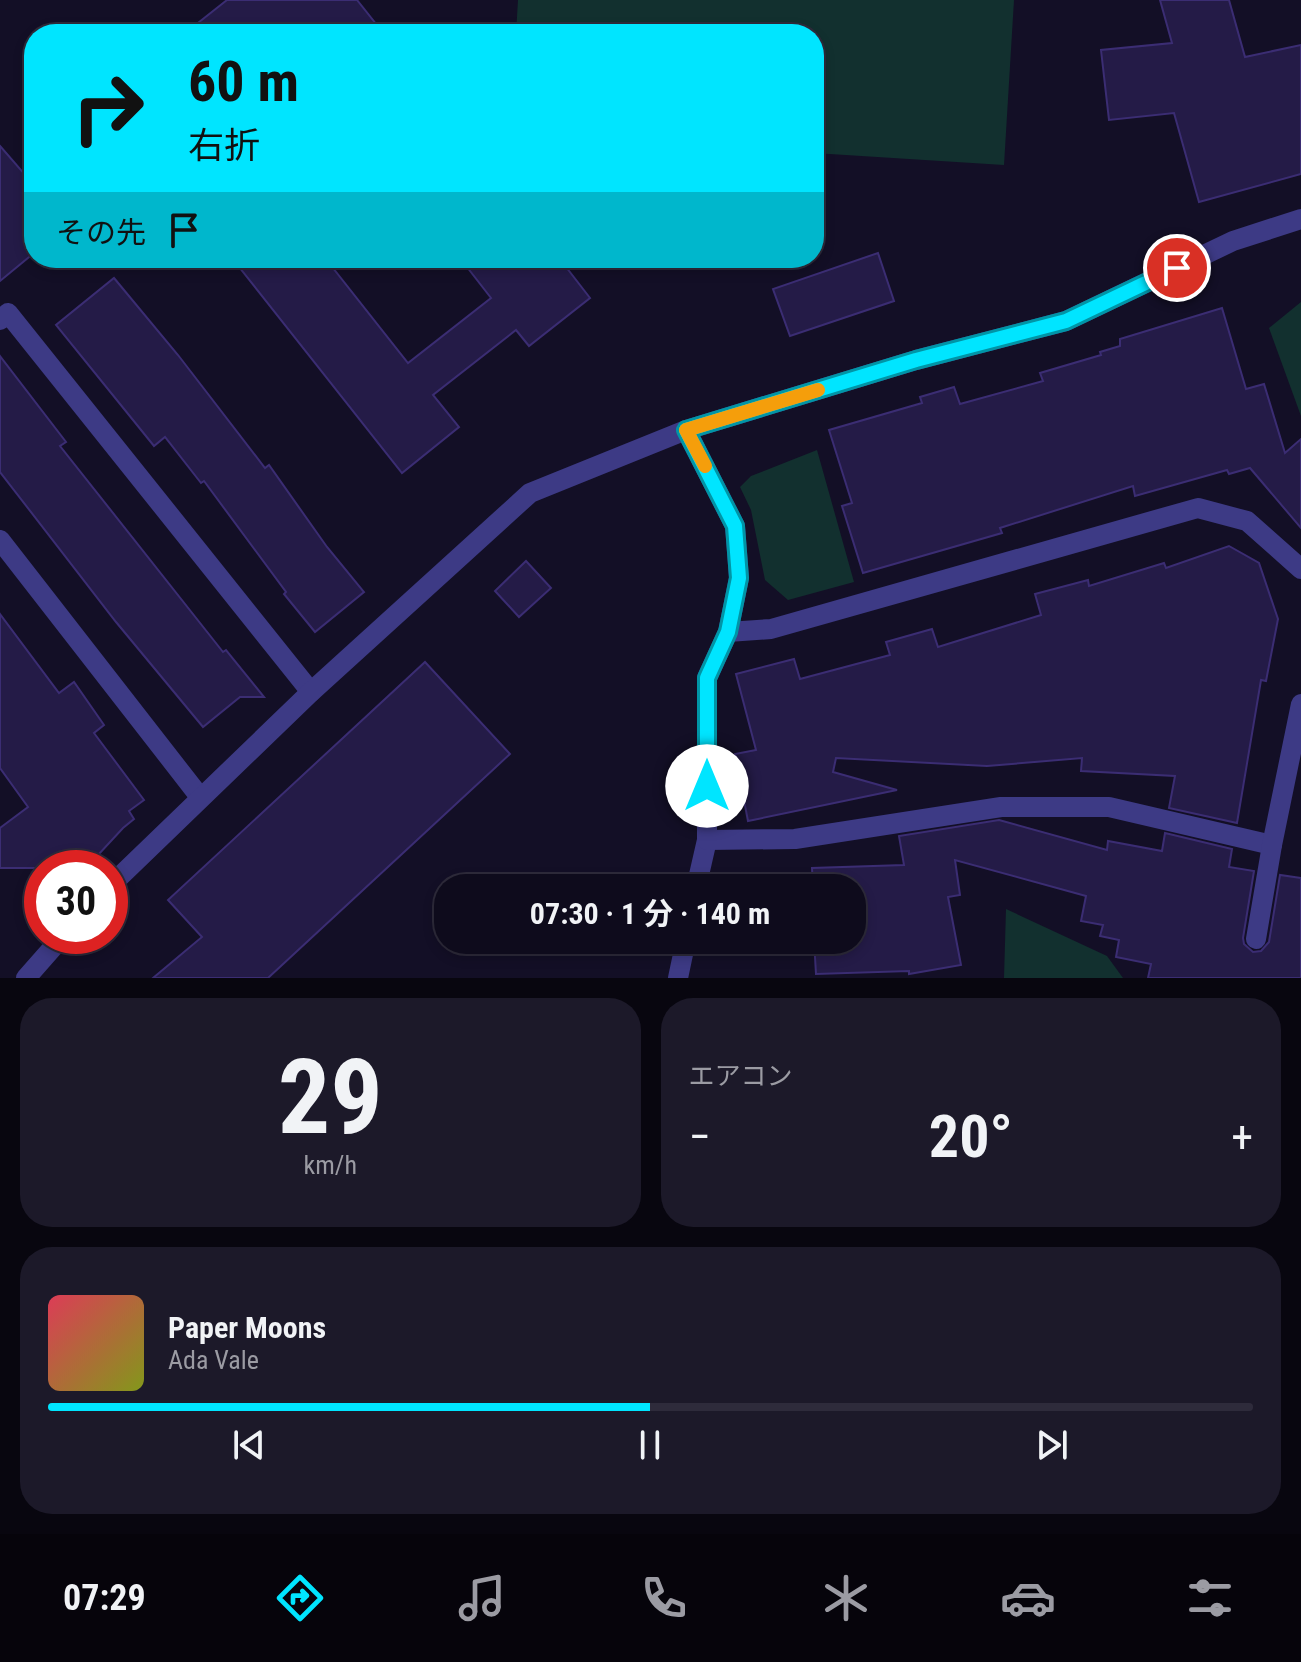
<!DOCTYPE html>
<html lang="ja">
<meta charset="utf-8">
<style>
:root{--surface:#0e0b1c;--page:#1c1929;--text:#f1f3f6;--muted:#9b9ba3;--line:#2e2b3b;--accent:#00e5ff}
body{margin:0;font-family:"Roboto Condensed","Noto Sans JP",sans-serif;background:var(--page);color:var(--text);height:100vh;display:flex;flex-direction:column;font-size:30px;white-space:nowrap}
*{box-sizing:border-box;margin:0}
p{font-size:26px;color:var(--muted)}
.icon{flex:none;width:44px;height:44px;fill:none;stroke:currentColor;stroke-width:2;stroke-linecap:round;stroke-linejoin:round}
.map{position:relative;height:978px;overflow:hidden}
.drawer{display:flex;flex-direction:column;gap:20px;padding:20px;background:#08060f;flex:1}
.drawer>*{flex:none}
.guide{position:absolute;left:24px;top:24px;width:800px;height:244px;border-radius:32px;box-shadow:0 4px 12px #0003,0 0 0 2px var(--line);background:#00e5ff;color:#111;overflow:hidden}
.speed{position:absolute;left:24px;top:850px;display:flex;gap:16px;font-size:40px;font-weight:700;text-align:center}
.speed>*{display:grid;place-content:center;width:104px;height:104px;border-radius:50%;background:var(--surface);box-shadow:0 4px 12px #0003,0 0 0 2px var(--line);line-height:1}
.speed .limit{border:12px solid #d22;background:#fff;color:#111}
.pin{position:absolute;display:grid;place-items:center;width:68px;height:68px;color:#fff;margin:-34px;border:4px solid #fff;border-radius:50%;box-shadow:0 2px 8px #0007}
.me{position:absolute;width:88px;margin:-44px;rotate:0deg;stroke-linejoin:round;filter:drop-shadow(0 0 6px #0008)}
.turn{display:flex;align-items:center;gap:28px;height:168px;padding:0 32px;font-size:36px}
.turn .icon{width:104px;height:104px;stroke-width:2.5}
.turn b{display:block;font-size:56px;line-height:68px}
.then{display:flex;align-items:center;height:76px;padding:0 32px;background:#0003;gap:16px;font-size:30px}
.big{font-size:60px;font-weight:700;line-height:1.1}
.drawer .card{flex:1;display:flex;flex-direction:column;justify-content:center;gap:12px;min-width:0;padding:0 28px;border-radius:32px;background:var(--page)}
.drawer .dial{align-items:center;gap:0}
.dial b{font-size:104px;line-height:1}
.song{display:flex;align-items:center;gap:24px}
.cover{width:96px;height:96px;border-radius:12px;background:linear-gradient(135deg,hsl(350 70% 55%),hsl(70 70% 35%))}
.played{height:8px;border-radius:4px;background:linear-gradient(90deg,var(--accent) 50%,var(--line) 50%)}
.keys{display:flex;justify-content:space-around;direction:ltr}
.heat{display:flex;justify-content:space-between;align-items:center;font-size:44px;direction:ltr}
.drawer .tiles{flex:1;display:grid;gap:20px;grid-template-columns:1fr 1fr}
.card:last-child{grid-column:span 2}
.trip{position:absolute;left:434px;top:874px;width:432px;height:80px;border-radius:32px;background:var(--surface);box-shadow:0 4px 12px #0003,0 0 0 2px var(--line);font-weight:700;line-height:80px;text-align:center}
.menu{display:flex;height:128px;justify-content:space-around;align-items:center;background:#06040b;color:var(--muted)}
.menu .icon{width:56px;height:56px}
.menu .active{color:var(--accent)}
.menu b{font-size:36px;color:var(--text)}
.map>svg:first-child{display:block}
.green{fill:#12302f}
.building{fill:#241b47;stroke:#3b2d73;stroke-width:2}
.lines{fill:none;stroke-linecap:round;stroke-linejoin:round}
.street{stroke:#3d3a85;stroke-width:20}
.route-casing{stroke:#0095a6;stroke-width:20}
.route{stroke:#00e5ff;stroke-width:14}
.slow{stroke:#f59e0b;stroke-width:14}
</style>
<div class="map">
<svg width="1301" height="978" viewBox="0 0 1301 978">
<rect width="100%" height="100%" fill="#130f26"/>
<g class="green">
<path d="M518,0H1014L1004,165L814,153V34H516Z"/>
<path d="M1301,302V416L1269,328Z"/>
<path d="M817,450L854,582L788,600L765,580L751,510L740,487L751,476Z"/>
<path d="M1006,909L1107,956L1123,978H1004Z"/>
</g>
<g class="building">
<path d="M227,0H357L384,34H184Z"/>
<path d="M1160,0H1229L1245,57L1301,45V174L1199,202L1174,113L1109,120L1101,50L1172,43Z"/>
<path d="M0,146L34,185V253L0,281Z"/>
<path d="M878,253L894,301L790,336L773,289Z"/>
<path d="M232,258H325L408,363L491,298L460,258H559L590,298L529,346L516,330L433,395L459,427L402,473Z"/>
<path d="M114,278L178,355L265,468L269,465L327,547L364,592L315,632L284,594L286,592L204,481L201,483L165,437L154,446L56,325Z"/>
<path d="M1222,308L1246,389L1264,384L1285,453L1301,439V528L1250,468L1229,474L1227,470L1135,496L1133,486L1000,528L1002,533L863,573L842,506L852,503L829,430L922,403L920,397L954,387L960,404L1043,381L1040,373L1101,355L1100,352L1120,346V339Z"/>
<path d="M0,356L66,442L60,446L223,652L226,650L264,697H240L203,727L116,622L0,472Z"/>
<path d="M1229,546L1259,563L1278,619L1266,681L1261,680L1237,823L1169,808L1175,776L1081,771L1082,758L987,766L836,758L833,772L897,790L748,821L735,754L756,750L736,674L794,659L800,679L890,655L886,642L932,629L938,647L1041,615L1035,594L1088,580L1089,586L1164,563L1166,568Z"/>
<path d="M526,561L551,588L519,617L495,591Z"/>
<path d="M0,614L59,693L74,682L104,725L94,733L144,800L129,811L134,819L123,828L86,868H0V828L28,807L0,768Z"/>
<path d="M425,662L510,754L268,978H153L202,937L168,900Z"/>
<path d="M999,820L1107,850L1108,841L1162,851L1165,833L1232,849L1229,867L1254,871L1243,938L1244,944L1253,952L1261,951L1269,942L1280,875L1301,878V978H1148L1151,964L1116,957L1119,940L1100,936L1103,925L1081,921L1086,896L955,860L960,895L948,897L961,965L909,974V971L816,974L814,940H852V888H813L812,868L904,865L899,836Z"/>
</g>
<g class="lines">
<g class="street">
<path d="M0,320L8,313L311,692"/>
<path d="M686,430L735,526L739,578L728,632L707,678V840L696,888"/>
<path d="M0,540L200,797"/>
<path d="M728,632L771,629L1198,508L1247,521L1301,569"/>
<path d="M707,840L795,839L1001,807H1109L1272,845"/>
<path d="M110,886L311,692L530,493L686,430L916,360L1066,321L1233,241L1301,219"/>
<path d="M1256,939L1272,845L1301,704"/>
<path d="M26,978L63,936"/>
<path d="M678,978L686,940"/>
</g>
</g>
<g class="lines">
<defs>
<path id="route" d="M707,786V678L728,632L739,578L735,526L686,430L916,360L1066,321L1177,268"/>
</defs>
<use href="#route" class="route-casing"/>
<use href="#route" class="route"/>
<path class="slow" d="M705,466L686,430L818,390"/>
</g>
</svg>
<div class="speed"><div class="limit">30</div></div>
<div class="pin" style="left:1177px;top:268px;background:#d93025"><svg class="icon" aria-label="arrive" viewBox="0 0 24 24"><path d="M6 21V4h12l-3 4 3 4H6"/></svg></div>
<svg class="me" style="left:707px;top:786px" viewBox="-20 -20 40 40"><circle r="19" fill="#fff"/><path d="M0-13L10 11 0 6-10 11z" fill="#00e5ff"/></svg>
<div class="trip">07:30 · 1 分 · 140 m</div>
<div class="guide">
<div class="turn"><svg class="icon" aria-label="right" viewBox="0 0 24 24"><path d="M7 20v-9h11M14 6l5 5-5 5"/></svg><div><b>60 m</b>右折</div></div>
<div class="then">その先<svg class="icon" aria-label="arrive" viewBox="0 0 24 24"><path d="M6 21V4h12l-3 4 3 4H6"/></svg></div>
</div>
</div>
<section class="drawer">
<div class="tiles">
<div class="card dial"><b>29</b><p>km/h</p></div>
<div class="card"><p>エアコン</p>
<div class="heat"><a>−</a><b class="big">20°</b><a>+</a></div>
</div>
<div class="card">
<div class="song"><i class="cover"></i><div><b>Paper Moons</b><p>Ada Vale</p></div></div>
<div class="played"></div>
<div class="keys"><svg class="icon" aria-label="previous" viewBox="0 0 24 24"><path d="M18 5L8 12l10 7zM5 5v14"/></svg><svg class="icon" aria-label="pause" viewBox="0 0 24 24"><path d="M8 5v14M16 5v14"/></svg><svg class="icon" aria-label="next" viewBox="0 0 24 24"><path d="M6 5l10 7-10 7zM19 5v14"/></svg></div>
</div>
</div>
</section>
<nav class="menu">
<b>07:29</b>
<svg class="icon active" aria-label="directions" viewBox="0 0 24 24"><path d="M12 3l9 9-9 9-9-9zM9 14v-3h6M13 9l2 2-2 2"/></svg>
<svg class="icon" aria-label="music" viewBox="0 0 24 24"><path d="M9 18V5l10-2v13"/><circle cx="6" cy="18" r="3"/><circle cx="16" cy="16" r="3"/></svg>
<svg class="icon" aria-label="phone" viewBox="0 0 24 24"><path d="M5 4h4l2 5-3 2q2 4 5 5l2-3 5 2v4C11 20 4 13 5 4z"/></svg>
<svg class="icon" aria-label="climate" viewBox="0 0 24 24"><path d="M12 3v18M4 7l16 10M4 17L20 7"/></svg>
<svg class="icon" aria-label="car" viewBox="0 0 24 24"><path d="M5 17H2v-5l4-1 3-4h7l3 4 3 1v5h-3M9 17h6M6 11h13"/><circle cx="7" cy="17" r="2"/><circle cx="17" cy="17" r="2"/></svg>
<svg class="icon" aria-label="filters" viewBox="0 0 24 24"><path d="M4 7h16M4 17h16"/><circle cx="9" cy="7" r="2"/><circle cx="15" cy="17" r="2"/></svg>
</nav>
